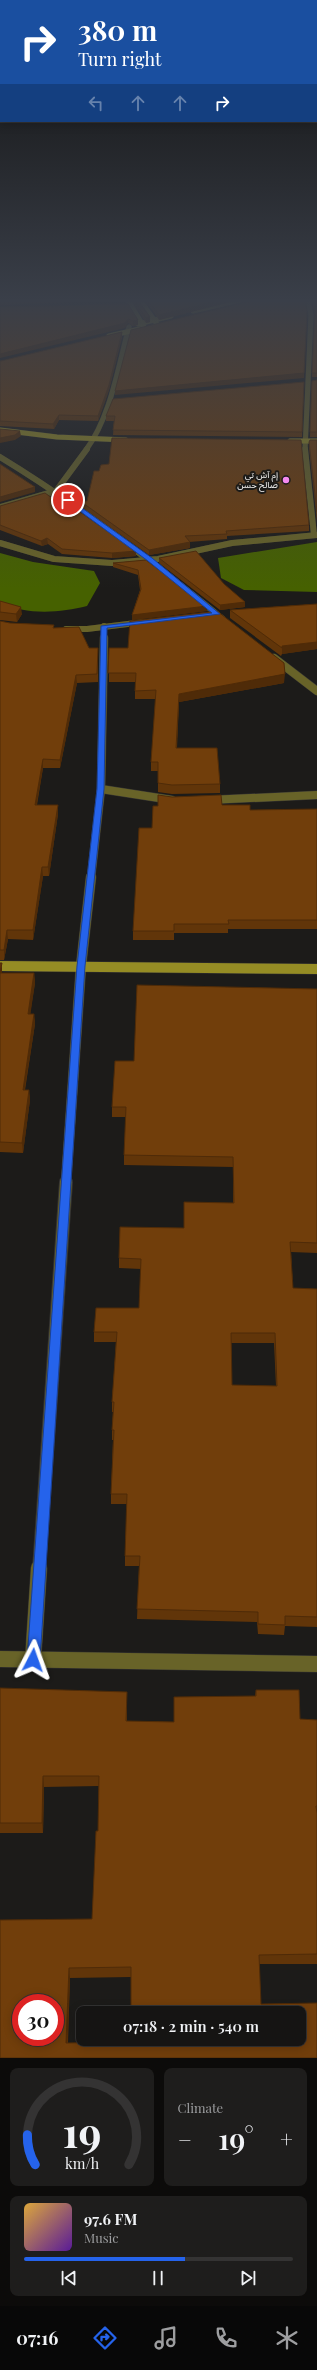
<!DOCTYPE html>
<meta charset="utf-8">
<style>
:root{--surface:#151413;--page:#1e1d1c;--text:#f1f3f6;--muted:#9d9ea0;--line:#343333;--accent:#2563eb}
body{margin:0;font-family:"Playfair Display","Noto Sans Arabic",serif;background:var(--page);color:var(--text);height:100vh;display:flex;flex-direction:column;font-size:15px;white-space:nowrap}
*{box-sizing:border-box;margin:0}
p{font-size:13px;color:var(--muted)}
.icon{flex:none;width:22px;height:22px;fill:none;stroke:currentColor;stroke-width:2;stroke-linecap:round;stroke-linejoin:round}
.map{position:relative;height:2058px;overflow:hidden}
.side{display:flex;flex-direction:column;gap:10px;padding:10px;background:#0c0b0a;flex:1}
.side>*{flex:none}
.hud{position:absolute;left:0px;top:0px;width:317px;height:122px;box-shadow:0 2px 10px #0003,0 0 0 1px var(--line);background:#1a4fa0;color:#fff;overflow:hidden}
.speed{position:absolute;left:12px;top:1994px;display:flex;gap:8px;font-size:20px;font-weight:700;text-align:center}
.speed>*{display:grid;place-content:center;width:52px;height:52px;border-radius:50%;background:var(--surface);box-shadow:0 2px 10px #0003,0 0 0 1px var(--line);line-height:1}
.speed .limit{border:6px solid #d22;background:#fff;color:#111}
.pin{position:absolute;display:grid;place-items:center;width:34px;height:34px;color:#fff;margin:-17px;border:2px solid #fff;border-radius:50%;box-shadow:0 1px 4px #0007}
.me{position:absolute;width:44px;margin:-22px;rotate:4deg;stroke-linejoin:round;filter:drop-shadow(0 0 3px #0008)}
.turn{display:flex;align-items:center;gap:14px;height:84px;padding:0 12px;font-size:18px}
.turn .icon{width:52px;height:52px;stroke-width:2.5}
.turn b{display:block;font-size:28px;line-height:34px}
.lanes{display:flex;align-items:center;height:38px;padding:0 12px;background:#0003;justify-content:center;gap:20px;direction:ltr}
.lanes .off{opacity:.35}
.big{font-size:30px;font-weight:600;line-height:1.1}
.side .tile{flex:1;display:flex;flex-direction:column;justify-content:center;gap:6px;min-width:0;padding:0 14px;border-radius:8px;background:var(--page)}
.side .dial{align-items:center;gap:0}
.dial svg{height:104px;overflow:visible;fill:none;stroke:var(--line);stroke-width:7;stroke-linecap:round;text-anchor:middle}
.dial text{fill:var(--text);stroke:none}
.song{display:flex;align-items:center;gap:12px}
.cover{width:48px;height:48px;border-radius:6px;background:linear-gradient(135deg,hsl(40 70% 55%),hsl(270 70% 35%))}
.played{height:4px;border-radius:2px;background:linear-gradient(90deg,var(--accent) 60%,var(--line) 60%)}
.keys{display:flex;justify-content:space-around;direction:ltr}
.heat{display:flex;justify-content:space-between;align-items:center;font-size:22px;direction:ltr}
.side .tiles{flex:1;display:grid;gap:10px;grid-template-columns:1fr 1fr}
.tile:last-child{grid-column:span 2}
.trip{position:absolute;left:76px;top:2006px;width:230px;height:40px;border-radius:8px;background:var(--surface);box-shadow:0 2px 10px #0003,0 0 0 1px var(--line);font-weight:600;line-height:40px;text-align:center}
.dock{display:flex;height:64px;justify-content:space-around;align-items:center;background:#080808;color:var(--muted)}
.dock .icon{width:28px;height:28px}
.dock .current{color:var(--accent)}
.dock b{font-size:18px;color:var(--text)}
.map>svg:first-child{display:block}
.water{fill:#466100}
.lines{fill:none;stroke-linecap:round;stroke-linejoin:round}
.street-far5-casing{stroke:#363533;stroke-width:5.5}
.street-far4-casing{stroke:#363533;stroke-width:6}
.street-far3-casing{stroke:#363533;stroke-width:9}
.street-far2-casing{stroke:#363533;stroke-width:11}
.street-far1-casing{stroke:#363533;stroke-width:14}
.street-casing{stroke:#363533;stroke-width:17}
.secondary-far1-casing{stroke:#363533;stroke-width:5.5}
.secondary-casing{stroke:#363533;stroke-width:11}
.street-far5{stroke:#686328;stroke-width:5}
.street-far4{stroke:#686328;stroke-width:6}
.street-far3{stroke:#686328;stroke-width:8}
.street-far2{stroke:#686328;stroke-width:10}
.street-far1{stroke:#686328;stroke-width:12}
.street{stroke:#686328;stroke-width:16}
.secondary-far1{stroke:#958c24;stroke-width:5}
.secondary{stroke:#958c24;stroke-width:10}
.wall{fill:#613509;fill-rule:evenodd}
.shaded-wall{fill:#4f2b08}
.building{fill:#713e0b;stroke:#4f2b08;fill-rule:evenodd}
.route{fill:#2563eb;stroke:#184099}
.poi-dot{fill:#f489f0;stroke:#1c1b19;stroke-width:1.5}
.labels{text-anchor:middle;stroke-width:4;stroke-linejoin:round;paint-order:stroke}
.far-poi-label{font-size:9px;fill:#f4f3f2;stroke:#1c1b19;text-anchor:end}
</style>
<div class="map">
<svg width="317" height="2058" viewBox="0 0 317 2058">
<rect width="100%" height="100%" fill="#1c1b19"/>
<g class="water">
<path d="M317,542V592L244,590L221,578L218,558Z"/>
<path d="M0,553L33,562L94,571L100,583L87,606C60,613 26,615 0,603Z"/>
</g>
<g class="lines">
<defs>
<g id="street-far5">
<path d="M86,450C111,416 118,367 129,327"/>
<path d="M305,450L311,315L308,300"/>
</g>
<g id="street-far4">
<path d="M305,449L314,535"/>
<path d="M0,457C79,505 151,561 223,619"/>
<path d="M0,507L56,491L87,449"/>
<path d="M0,543L54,559L112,563L158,559L232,543L317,535"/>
<path d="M66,629H87L144,622"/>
<path d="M104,639V626"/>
</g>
<g id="street-far3">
<path d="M274,658L317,691"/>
<path d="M101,789L172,800"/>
<path d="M208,800L317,795"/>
<path d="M91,878L101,789L104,638"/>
</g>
<path id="street-far2" d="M66,1183L81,966L91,877"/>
<path id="street-far1" d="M39,1569L66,1182"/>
<g id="street">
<path d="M0,1659L317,1664"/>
<path d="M33,1660L39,1568"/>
</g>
<g id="secondary-far1">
<path d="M128,300L144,327"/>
<path d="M140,300L157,324"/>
<path d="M193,311L240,300"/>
<path d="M138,324L171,316"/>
<path d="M109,336L144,328"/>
<path d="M0,430L57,437L126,440"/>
<path d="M290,441H317"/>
</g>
<path id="secondary" d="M0,966L317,969"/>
</defs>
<use href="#street-far5" class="street-far5-casing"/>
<use href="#street-far4" class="street-far4-casing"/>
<use href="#street-far3" class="street-far3-casing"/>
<use href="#street-far2" class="street-far2-casing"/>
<use href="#street-far1" class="street-far1-casing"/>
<use href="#street" class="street-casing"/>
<use href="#secondary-far1" class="secondary-far1-casing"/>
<use href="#secondary" class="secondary-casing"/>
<use href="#street-far5" class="street-far5"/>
<use href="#street-far4" class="street-far4"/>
<use href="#street-far3" class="street-far3"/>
<use href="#street-far2" class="street-far2"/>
<use href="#street-far1" class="street-far1"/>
<use href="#street" class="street"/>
<use href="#secondary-far1" class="secondary-far1"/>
<use href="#secondary" class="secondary"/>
</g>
<g class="wall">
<path d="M0,300H115L0,305Z"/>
<path d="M131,300H138L150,317V322L146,323Z"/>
<path d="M145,300H238L159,320Z"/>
<path d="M312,300H317V377H312L315,315Z"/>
<path d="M128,304L138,325L133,326L128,323L125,328Z"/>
<path d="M122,332V337L109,390L98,421L59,420L54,429L0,426V361H1Z"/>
<path d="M317,380V437H310L312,381Z"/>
<path d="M304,382L302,437L113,435L114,421H106V416Z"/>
<path d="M310,440H317V521L309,447Z"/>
<path d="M80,501L309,525V531L227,536V539L189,542L190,548L149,555L80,506Z"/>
<path d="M0,506L136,551V556L112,558L62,554L48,544L42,546L0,530Z"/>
<path d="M159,558L224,584L245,607L220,610L159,563Z"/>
<path d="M146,560L207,611L132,620V615L140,590L138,575L113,567V563Z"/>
<path d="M0,601L22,614L17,622L0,620Z"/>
<path d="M317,604V649L282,654L281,656L230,618V610Z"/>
<path d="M0,621L10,623L54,625V628L89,648H98V682L77,683L60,768H43L37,805H58V814L49,876H43L33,940L8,939L4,960H0Z"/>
<path d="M109,648L284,683L179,702L177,748L220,784V793L172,794L158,792V771H151V762L156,699H135V682H109Z"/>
<path d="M222,805L250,810L317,809V929H228V933H174V940H133V931L152,828Z"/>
<path d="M0,963L2,973H34L35,983L30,1014H34L35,1024L25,1090H29L30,1100L23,1153L0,1152Z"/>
<path d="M317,989V1253L291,1252L293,1288L317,1289V1627L285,1626L284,1635L258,1634L257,1622L137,1619L139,1566H125V1556L127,1504H111V1494L113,1440H112V1430L113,1412H112V1402L116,1342H94V1332L139,1308L141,1269L119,1268V1258L184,1228L233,1203V1167L124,1165V1155L126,1117H112V1107L134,1061ZM231,1343H274L276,1386L232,1385Z"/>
<path d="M0,1688L127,1703V1721L174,1722L255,1696L256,1690L300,1719L317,1720V1964H259L261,2004L317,2058H0L92,1919L98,1831L99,1786L44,1787L43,1833H0V1835ZM131,1977V2042L68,2043L70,1978Z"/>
</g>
<g class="shaded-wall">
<path d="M221,300H238L159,320V315Z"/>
<path d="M150,317V322L146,323V318Z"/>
<path d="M128,319V323L125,328L0,358V354Z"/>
<path d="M138,320V325L133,326V321Z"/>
<path d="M122,332V337L109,390L98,421V416Z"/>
<path d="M304,373V378L115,395V391Z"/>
<path d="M59,415V420L54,429L53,424Z"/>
<path d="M20,431L21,436L15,440L0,443V438Z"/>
<path d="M35,487V492L0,502V497Z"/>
<path d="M47,538L48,544L42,546L41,541Z"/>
<path d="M190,542V548L149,555V550Z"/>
<path d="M136,551V556L112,558V553Z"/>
<path d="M245,602V607L220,610V605Z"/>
<path d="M207,606V611L132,620V615Z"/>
<path d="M21,607L22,614L17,622L16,614Z"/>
<path d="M317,642V649L282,654V646Z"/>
<path d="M285,674L284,683L179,702L176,757L179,694Z"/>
<path d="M76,675L77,683L60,768V760Z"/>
<path d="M43,759V768L35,814V805Z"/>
<path d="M58,805V814L49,876L48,867Z"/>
<path d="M42,867L43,876L33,940V930Z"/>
<path d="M7,930L8,939L4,960V950Z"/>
<path d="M2,963V973L1,982L0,973Z"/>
<path d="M34,973L35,983L29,1024L28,1014Z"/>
<path d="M34,1014L35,1024L23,1100V1090Z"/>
<path d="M29,1090L30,1100L23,1153L22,1143Z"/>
<path d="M43,1776L44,1787L43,1833L42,1823Z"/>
<path d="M69,1968L70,1978L67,2052L66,2043Z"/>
</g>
<g class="building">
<path d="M134,300H138L150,317L146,318Z"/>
<path d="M148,300H221L159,315Z"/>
<path d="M255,300H305L307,311L304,373L115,391L131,330Z"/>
<path d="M313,300H317V373H312L315,311Z"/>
<path d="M128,304L138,320L133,321L128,319L125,323L0,354V307Z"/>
<path d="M122,332L109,385L98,416L59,415L53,424L0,421V361H1Z"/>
<path d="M317,380V432H310L312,381Z"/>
<path d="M304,382L302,432L113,430L115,416H106L113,399Z"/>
<path d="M0,429L20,431L15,435L0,438Z"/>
<path d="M112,438L301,440L309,525L226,531L227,534L185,536L190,542L149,550L80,501H87L94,471H99L101,465L109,464Z"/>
<path d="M310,440H317V512L309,442Z"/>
<path d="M0,464L35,487L0,497Z"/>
<path d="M45,493L55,500H63L136,551L112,553L62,549L47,538L41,541L0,525V506Z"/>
<path d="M196,551L224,584L245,602L220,605L159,558Z"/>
<path d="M146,560L207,606L132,615L141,589L138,570L113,563Z"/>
<path d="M0,601L21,607L16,614L0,612Z"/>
<path d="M317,604V642L282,646V648L230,610Z"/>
<path d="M217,611L284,663L285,674L179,694L176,748H217L220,784L172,785L158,783V762H151L156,690L135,691L136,673H108L109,648H128L130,621Z"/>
<path d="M0,621L10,623L54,625L53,628L79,627L89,648H98L97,674L76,675L60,760L43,759L35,805H58L48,867H42L33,930H7L4,950H0Z"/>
<path d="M158,795L172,797L221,795L222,805H250V810L317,809V920H228L229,924H174V931H133L139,828H152L153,806H158Z"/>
<path d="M0,963H2L0,973H34L28,1014H34L23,1090H29L22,1143L0,1142Z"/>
<path d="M137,985L317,989V1243L290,1242L293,1288L317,1289V1617L285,1616V1625L258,1624V1612L137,1609L140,1556H125L127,1494H111L114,1430H112L114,1402H112L117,1332H94L96,1308H139L141,1259L119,1258L120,1227L184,1228V1202L234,1203L233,1157L124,1155L126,1107H112L115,1061H134ZM231,1333H275L277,1386L232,1385Z"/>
<path d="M0,1688L127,1692L126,1721L174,1722V1697L256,1696V1690H299L300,1719L317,1720V1806H316L317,1813V1954L259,1955L261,2004L317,2003V2058H0V1920L92,1919L96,1831H98L99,1776H43L42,1823H0ZM131,1967V2013H299V2039H131V2042L66,2043L69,1968ZM21,2003H55V2037H21Z"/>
</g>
<linearGradient id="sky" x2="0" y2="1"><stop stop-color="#0f0f0e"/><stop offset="0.51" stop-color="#3a3f49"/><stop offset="1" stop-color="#3a3f49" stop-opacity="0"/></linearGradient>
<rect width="317" height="589" fill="url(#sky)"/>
<path class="route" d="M68,498L152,558L220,614L107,628L104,789L85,966L40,1660L38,1664L33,1666L29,1664L27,1660L77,966L97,789L101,626L212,613L148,561L66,501Z"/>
<circle class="poi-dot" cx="286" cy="480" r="4"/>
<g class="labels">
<g class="far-poi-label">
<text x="278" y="478">إم آش تي<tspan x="278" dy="10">صالح حسن</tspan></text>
</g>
</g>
</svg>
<div class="speed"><div class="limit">30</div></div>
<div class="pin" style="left:68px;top:500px;background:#d93025"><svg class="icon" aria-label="arrive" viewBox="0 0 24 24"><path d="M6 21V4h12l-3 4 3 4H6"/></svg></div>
<svg class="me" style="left:33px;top:1660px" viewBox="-20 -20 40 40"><path d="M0-17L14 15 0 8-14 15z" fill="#2563eb" stroke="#fff" stroke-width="4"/></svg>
<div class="trip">07:18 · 2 min · 540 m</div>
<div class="hud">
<div class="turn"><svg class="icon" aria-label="right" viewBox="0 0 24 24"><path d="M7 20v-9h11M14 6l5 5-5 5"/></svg><div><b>380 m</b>Turn right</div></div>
<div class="lanes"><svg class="icon off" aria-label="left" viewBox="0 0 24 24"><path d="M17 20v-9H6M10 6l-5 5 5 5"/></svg><svg class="icon off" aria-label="ahead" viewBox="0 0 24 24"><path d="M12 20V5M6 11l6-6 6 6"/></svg><svg class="icon off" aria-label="ahead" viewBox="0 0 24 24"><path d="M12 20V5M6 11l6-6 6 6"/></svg><svg class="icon" aria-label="right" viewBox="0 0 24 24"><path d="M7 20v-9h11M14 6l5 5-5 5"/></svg></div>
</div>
</div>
<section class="side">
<div class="tiles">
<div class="tile dial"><svg viewBox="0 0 100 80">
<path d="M14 69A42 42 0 1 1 86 69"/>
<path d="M14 69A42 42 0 0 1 8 46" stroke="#2563eb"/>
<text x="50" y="56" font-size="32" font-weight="700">19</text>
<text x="50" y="72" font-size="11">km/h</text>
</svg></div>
<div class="tile"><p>Climate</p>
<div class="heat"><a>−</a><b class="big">19°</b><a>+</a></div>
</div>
<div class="tile">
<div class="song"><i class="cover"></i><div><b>97.6 FM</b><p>Music</p></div></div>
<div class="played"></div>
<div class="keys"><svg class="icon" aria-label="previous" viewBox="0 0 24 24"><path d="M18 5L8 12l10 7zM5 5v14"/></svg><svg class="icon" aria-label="pause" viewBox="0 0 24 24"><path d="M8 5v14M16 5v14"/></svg><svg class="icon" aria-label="next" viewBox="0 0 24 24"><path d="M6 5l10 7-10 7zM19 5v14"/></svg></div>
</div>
</div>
</section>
<nav class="dock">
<b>07:16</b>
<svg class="icon current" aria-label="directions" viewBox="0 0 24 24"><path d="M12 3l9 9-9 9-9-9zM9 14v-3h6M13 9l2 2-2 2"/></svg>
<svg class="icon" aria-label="music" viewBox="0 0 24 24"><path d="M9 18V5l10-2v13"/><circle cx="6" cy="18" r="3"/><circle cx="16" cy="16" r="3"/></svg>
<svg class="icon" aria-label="phone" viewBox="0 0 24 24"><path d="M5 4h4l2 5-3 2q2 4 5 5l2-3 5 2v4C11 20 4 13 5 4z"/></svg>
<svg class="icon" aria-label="climate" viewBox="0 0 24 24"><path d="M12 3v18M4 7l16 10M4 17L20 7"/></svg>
</nav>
